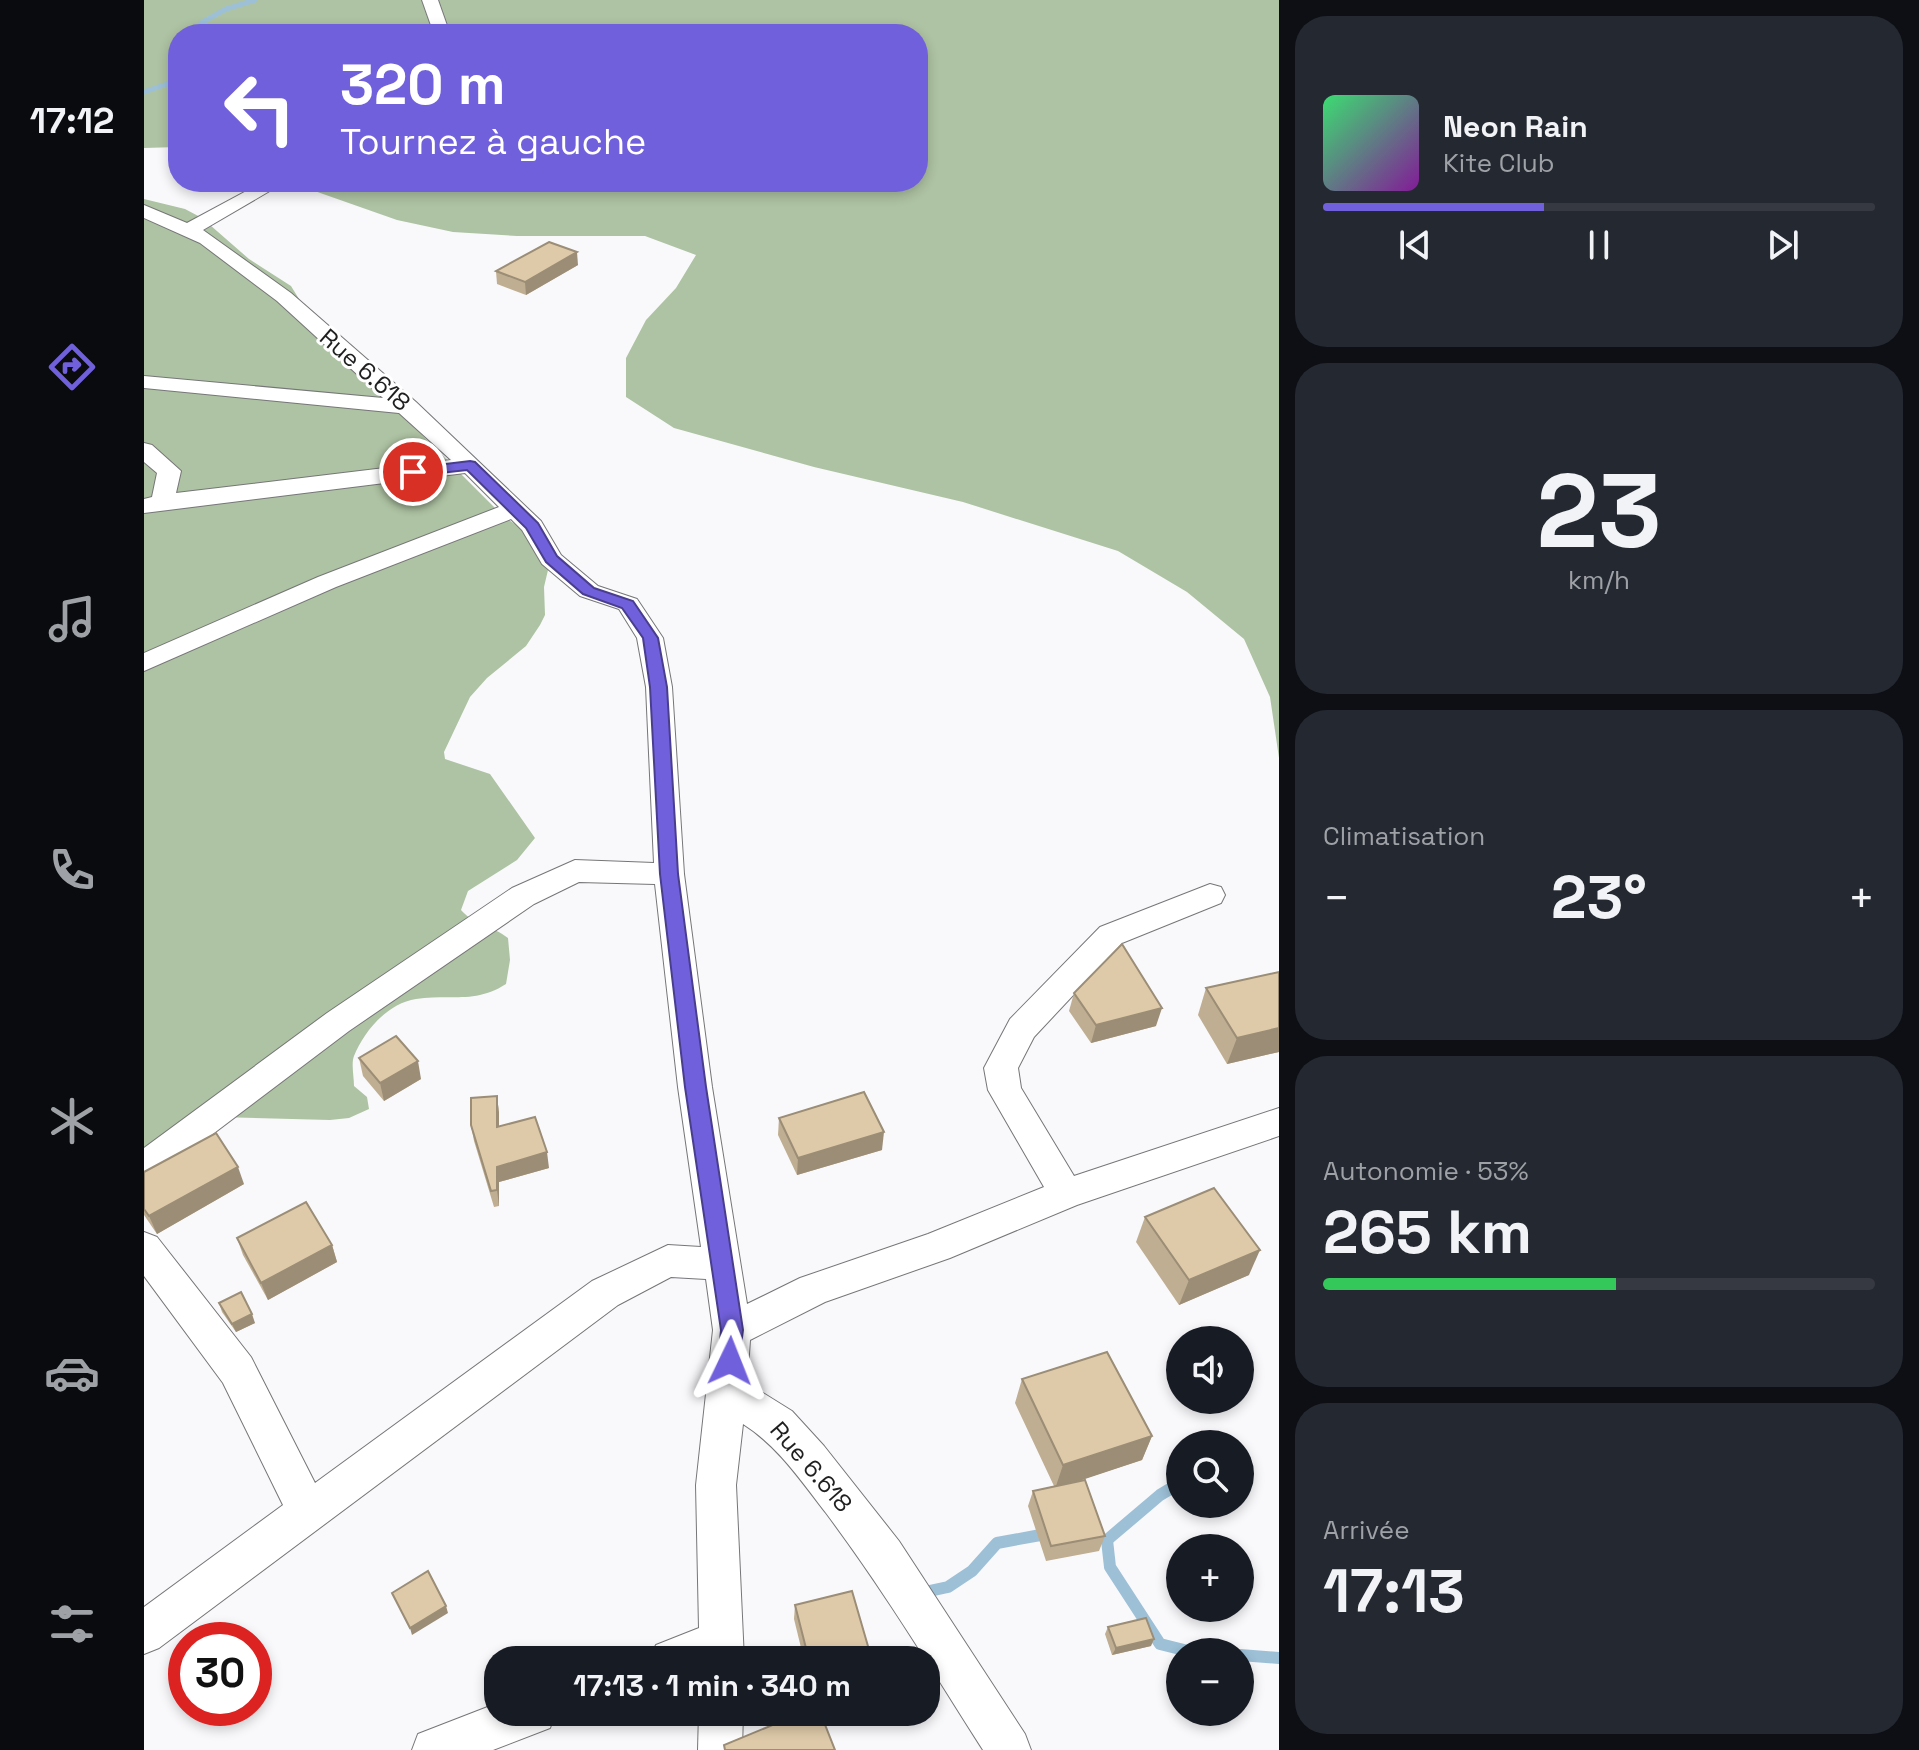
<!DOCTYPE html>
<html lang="fr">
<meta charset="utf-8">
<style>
:root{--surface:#171b24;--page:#242831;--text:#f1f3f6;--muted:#9ea1a6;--line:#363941;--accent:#7160db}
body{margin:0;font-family:"Space Grotesk",sans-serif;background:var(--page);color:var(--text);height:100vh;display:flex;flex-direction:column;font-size:30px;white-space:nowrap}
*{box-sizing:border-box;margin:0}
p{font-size:26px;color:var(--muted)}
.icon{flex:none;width:44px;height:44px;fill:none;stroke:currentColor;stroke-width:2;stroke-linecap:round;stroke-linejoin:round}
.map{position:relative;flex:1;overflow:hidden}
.side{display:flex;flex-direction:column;gap:16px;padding:16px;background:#0d0f14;width:640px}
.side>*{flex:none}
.hud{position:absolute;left:24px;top:24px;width:760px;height:168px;border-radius:32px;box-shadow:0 4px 12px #0003;background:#7160db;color:#fff;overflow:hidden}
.controls{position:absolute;left:1022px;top:1326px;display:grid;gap:16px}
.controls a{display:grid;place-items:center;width:88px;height:88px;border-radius:50%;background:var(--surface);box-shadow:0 4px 12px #0003;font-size:40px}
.speed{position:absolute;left:24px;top:1622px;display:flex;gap:16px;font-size:40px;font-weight:700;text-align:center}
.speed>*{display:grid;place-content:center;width:104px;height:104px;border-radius:50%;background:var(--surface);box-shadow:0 4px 12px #0003;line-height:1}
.speed .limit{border:12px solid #d22;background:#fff;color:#111}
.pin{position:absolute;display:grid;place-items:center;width:68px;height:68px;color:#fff;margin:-34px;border:4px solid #fff;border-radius:50%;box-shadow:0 2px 8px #0007}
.me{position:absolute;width:88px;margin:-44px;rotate:2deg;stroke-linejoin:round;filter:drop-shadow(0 0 6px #0008)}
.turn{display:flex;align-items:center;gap:28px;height:168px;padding:0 40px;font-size:36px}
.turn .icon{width:104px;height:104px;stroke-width:2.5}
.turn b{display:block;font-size:56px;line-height:68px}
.big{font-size:60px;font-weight:600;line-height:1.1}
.side .tile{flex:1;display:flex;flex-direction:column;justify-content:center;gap:12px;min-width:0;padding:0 28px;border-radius:32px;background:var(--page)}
.side .dial{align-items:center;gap:0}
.dial b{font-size:104px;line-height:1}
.song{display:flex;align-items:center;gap:24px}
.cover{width:96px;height:96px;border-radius:12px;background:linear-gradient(135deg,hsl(140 70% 55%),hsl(290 70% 35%))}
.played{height:8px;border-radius:4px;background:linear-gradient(90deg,var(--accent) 40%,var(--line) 40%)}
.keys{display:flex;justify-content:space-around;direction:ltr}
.heat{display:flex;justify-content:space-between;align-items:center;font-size:44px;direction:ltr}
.charge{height:12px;border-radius:6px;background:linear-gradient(90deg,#34c759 53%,var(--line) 0)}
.trip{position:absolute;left:340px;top:1646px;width:456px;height:80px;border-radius:32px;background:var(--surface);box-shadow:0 4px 12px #0003;font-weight:600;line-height:80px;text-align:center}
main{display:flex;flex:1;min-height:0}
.tab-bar{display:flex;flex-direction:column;width:144px;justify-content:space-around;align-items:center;background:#090b0e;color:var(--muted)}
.tab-bar .icon{width:56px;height:56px}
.tab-bar .current{color:var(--accent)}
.tab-bar b{font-size:36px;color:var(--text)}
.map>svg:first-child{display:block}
.forest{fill:#aec3a3}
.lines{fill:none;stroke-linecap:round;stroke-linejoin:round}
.stream-far1{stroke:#9dc0d7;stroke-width:5}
.stream{stroke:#9dc0d7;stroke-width:12}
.minor-casing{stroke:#767678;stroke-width:2}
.minor{fill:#fff;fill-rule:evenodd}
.wall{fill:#bfae91}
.shaded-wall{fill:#9b8d76}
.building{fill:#decaa9;stroke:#9b8d76;stroke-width:2}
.route{fill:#7160db;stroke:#493e8e;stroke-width:2}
.labels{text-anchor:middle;stroke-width:6;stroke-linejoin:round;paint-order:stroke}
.street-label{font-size:24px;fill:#1f1f20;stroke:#fff}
</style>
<main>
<nav class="tab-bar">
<b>17:12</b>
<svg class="icon current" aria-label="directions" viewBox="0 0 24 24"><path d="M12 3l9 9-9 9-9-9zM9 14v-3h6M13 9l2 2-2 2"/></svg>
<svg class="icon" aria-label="music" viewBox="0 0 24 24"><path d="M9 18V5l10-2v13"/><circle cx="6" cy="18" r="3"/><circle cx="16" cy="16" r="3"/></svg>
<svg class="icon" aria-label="phone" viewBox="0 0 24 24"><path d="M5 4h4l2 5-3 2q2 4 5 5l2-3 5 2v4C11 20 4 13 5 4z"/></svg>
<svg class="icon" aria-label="climate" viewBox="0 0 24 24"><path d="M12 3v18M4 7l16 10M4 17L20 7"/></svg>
<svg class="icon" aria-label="car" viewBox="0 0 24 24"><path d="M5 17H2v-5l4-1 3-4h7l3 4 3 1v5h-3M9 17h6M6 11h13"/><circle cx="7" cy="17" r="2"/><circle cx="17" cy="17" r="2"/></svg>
<svg class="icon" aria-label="filters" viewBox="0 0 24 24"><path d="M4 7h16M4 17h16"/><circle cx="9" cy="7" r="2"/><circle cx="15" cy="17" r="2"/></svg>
</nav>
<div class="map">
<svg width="1135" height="1750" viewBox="0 0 1135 1750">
<rect width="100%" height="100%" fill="#f9f9fc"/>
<g class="forest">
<path d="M0,0H1135V758L1126,697L1100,639L1043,592L974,551L819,502L670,467L530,428L482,397V358L502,320L532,288L552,255L501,236H373L309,232L253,220L145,182H774V34H34V147L0,148Z"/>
<path d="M0,199L41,209L58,218L105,259L147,286L163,312L275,432L358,515L395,541L404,570L400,587L401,615L396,625L382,646L343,678L326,697L300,752L301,759L346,774L391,838L373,860L324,891L317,910C331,926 349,926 364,938L366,960L362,984C331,1004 306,994 272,999C244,1003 220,1031 210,1056C207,1064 210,1077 210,1086L223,1097L225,1109L205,1118L186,1120L74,1117L0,1164Z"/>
</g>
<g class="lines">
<g class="stream-far1">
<path d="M58,34L57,23L82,9L111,0"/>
<path d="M0,92L26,83L34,76"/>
</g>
<g class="stream">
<path d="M963,1540L966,1567L1016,1644L1048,1652"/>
<path d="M963,1540L1016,1495L1036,1483"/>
<path d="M776,1593L804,1587L828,1571L853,1543L902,1534"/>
<path d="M1096,1655L1135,1658"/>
</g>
<defs>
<g id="minor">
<path d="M278,0H294L306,34H290Z"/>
<path d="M119,182H141L59,230L147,293L272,402L397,521L417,555L454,586L493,599L519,638L528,687L540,874L568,1087L603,1304L656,1278L784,1234L900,1187L844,1090L840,1068L866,1019L956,927L1066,884L1077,887L1081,895L1077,903L978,943L890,1037L874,1068L877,1088L930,1176L1135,1108V1136L933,1205L806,1258L681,1302L606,1340L603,1383L648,1411L680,1446L755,1541L881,1734L887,1750H839C788,1670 739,1589 682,1513C657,1481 634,1446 599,1424L592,1485L600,1660H505L512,1645L555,1628L552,1485L569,1330L562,1279L527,1277L474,1305L15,1648L0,1654V1607L139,1505L79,1383L0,1276V1232L13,1237L107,1357L171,1483L448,1281L524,1245L557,1247L534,1087L511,884L435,882L390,904L205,1031L12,1177L0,1182V1148L183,1013L368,888L431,860L510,863L502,687L493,638L475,609L436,596L398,564L378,530L367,519L192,587L0,671V653L174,577L355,507L321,473L0,513V499L8,497L13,473L0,462V443L8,445L37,471L32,493L307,460L255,413L0,388V376L239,398L133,301L56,243L0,218V205L43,223Z"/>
<path d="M354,1703V1712H412L406,1728L349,1750H268L274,1734Z"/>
<path d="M555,1712H599L598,1750H554Z"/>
</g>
</defs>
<use href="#minor" class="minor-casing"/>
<use href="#minor" class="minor"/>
</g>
<g class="wall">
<path d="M434,265L382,295L353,284L352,271Z"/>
<path d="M1135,972V1052L1083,1064L1054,1015L1062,988Z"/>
<path d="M930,993L1012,1026L947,1043L925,1011Z"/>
<path d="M215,1058L277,1079L240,1101L219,1076Z"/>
<path d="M353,1096L355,1113V1127L405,1168L355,1182V1206L350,1207L330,1141L327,1125Z"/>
<path d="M635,1118L738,1150L653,1175L634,1135Z"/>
<path d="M0,1172L100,1184L13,1234L0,1215Z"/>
<path d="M1001,1217L1105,1275L1035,1305L992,1242Z"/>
<path d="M93,1238L188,1245L193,1262L124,1300L99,1255Z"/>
<path d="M75,1303L111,1323L92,1332L78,1312Z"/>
<path d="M878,1379L1008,1436L998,1460L930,1482L961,1536L955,1551L902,1561L884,1506L889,1491L910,1486L871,1403Z"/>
<path d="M651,1605L728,1660H660L650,1619Z"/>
<path d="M964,1627L1007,1646L968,1655L961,1634Z"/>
</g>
<g class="shaded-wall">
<path d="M433,252L434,265L382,295L381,282Z"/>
<path d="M1018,1008L1012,1026L947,1043L952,1025Z"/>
<path d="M1135,1028V1052L1083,1064L1093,1038Z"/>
<path d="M274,1061L277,1079L240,1101L236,1083Z"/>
<path d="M353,1096L355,1113V1143L353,1127Z"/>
<path d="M740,1132L738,1150L653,1175L654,1158Z"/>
<path d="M403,1152L405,1168L355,1182V1206L353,1190V1167Z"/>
<path d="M94,1167L100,1184L13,1234L5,1216Z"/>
<path d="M188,1245L193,1262L124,1300L117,1283Z"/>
<path d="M1116,1250L1105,1275L1035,1305L1045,1280Z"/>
<path d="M108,1314L111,1323L92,1332L88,1324Z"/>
<path d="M1008,1436L998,1460L911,1489L919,1465Z"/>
<path d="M302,1606L304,1613L268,1635L266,1628Z"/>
<path d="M1010,1639L1007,1646L968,1655L972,1648Z"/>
</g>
<g class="building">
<path d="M405,242L433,252L381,282L352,271Z"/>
<path d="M978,944L1018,1008L952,1025L930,993Z"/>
<path d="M1135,972V1028L1093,1038L1062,988Z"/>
<path d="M252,1036L274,1061L236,1083L215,1058Z"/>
<path d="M720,1092L740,1132L654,1158L635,1118Z"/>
<path d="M353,1096V1127L391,1117L403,1152L353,1167V1190L347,1191L327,1125V1098Z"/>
<path d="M72,1133L94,1167L5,1216L0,1209V1172Z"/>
<path d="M1070,1188L1116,1250L1045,1280L1001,1217Z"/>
<path d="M162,1202L188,1245L117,1283L93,1238Z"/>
<path d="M97,1292L108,1314L88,1324L75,1303Z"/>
<path d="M963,1352L1008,1436L919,1465L878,1379Z"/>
<path d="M941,1480L961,1536L907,1546L889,1491Z"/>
<path d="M284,1571L302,1606L266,1628L248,1593Z"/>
<path d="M708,1591L728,1660H665L651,1605Z"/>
<path d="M1002,1618L1010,1639L972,1648L964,1627Z"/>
<path d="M660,1712H676L691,1750H581L580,1745Z"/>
</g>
<path class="route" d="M326,461L331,462L394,523L413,556L450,588L489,601L514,638L523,687L534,874L562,1087L599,1330L594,1368L586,1371L578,1368L574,1361L577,1330L541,1087L516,874L506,687L499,638L478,608L439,594L402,562L382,528L323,470L269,476L262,472L269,468Z"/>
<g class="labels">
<g class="street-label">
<text transform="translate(221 370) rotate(41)" y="8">Rue 6.618</text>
<text transform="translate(667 1467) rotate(49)" y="8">Rue 6.618</text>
</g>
</g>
</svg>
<div class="controls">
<a><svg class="icon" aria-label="sound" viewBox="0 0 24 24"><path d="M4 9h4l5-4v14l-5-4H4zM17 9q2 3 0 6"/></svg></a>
<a><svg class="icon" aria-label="search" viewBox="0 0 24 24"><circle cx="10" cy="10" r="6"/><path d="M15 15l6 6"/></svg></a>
<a>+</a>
<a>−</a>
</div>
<div class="speed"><div class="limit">30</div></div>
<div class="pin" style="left:269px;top:472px;background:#d93025"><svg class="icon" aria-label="arrive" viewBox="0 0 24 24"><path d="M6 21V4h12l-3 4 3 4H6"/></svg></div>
<svg class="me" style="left:586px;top:1361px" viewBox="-20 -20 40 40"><path d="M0-17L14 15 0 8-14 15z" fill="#7160db" stroke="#fff" stroke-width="4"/></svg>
<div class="trip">17:13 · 1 min · 340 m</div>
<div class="hud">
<div class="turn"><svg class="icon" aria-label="left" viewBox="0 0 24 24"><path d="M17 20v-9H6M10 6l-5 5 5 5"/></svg><div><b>320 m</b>Tournez à gauche</div></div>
</div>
</div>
<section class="side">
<div class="tile">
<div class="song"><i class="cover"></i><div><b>Neon Rain</b><p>Kite Club</p></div></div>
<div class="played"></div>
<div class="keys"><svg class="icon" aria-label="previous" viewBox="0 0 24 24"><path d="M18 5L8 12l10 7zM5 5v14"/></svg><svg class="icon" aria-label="pause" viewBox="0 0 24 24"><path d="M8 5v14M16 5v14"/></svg><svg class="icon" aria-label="next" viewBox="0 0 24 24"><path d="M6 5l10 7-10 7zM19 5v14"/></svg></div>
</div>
<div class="tile dial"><b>23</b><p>km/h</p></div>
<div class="tile"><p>Climatisation</p>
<div class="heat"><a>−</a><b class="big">23°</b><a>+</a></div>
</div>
<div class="tile"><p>Autonomie · 53%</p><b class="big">265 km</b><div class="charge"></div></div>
<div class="tile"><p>Arrivée</p><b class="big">17:13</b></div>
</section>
</main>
